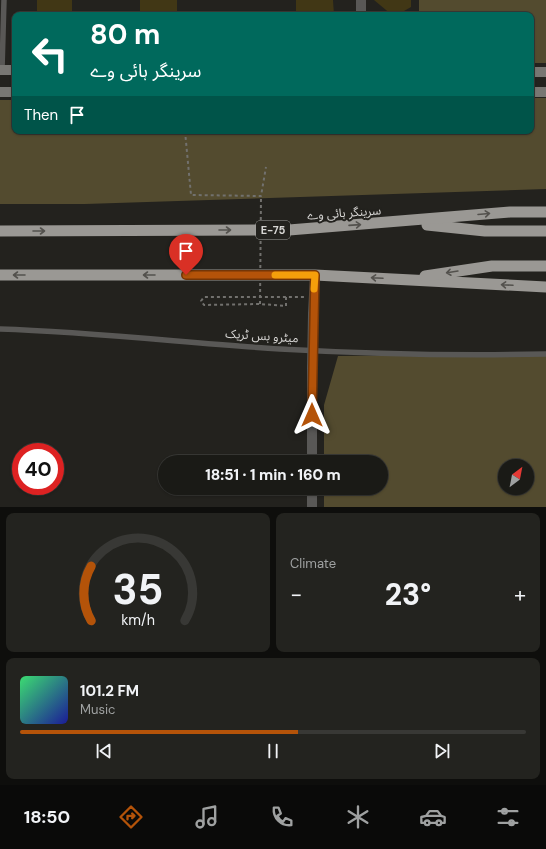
<!DOCTYPE html>
<meta charset="utf-8">
<style>
:root{--surface:#1a1a16;--page:#23231f;--text:#f1f3f6;--muted:#9fa1a1;--line:#383835;--accent:#b45309}
body{margin:0;font-family:"DM Sans","Noto Sans Arabic",sans-serif;background:var(--page);color:var(--text);height:100vh;display:flex;flex-direction:column;font-size:15px;white-space:nowrap}
*{box-sizing:border-box;margin:0}
p{font-size:13px;color:var(--muted)}
.icon{flex:none;width:22px;height:22px;fill:none;stroke:currentColor;stroke-width:2;stroke-linecap:round;stroke-linejoin:round}
.map{position:relative;height:507px;overflow:hidden}
.panel{display:flex;flex-direction:column;gap:6px;padding:6px;background:#0e0e0c;flex:1}
.panel>*{flex:none}
.hud{position:absolute;left:12px;top:12px;width:522px;height:122px;border-radius:8px;box-shadow:0 1px 3px #0004,0 0 0 1px var(--line);background:#00695c;color:#fff;overflow:hidden}
.needle{width:26px;rotate:32deg}
.buttons{position:absolute;left:498px;top:459px;display:grid;gap:8px}
.buttons a{display:grid;place-items:center;width:36px;height:36px;border-radius:50%;background:var(--surface);box-shadow:0 1px 3px #0004,0 0 0 1px var(--line);font-size:20px}
.speed{position:absolute;left:12px;top:443px;display:flex;gap:8px;font-size:20px;font-weight:700;text-align:center}
.speed>*{display:grid;place-content:center;width:52px;height:52px;border-radius:50%;background:var(--surface);box-shadow:0 1px 3px #0004,0 0 0 1px var(--line);line-height:1}
.speed .limit{border:6px solid #d22;background:#fff;color:#111}
.pin{position:absolute;display:grid;place-items:center;width:34px;height:34px;color:#fff;margin:-41px -17px;border-radius:50% 50% 50% 0;rotate:-45deg;box-shadow:0 0 4px #0007}
.pin .icon{rotate:45deg}
.me{position:absolute;width:44px;margin:-22px;rotate:0deg;stroke-linejoin:round;filter:drop-shadow(0 0 3px #0008)}
.turn{display:flex;align-items:center;gap:14px;height:84px;padding:0 12px;font-size:18px}
.turn .icon{width:52px;height:52px;stroke-width:2.5}
.turn b{display:block;font-size:28px;line-height:34px}
.then{display:flex;align-items:center;height:38px;padding:0 12px;background:#0003;gap:8px;font-size:15px}
.big{font-size:30px;font-weight:800;line-height:1.1}
.panel .widget{flex:1;display:flex;flex-direction:column;justify-content:center;gap:6px;min-width:0;padding:0 14px;border-radius:8px;background:var(--page)}
.panel .dial{align-items:center;gap:0}
.dial svg{height:104px;overflow:visible;fill:none;stroke:var(--line);stroke-width:7;stroke-linecap:round;text-anchor:middle}
.dial text{fill:var(--text);stroke:none}
.song{display:flex;align-items:center;gap:12px}
.cover{width:48px;height:48px;border-radius:6px;background:linear-gradient(135deg,hsl(140 70% 55%),hsl(240 70% 35%))}
.played{height:4px;border-radius:2px;background:linear-gradient(90deg,var(--accent) 55%,var(--line) 55%)}
.keys{display:flex;justify-content:space-around;direction:ltr}
.heat{display:flex;justify-content:space-between;align-items:center;font-size:22px;direction:ltr}
.panel .tiles{flex:1;display:grid;gap:6px;grid-template-columns:1fr 1fr}
.widget:last-child{grid-column:span 2}
.trip{position:absolute;left:158px;top:455px;width:230px;height:40px;border-radius:20px;background:var(--surface);box-shadow:0 1px 3px #0004,0 0 0 1px var(--line);font-weight:800;line-height:40px;text-align:center}
.dock{display:flex;height:64px;justify-content:space-around;align-items:center;background:#0a0a09;color:var(--muted)}
.dock .icon{width:28px;height:28px}
.dock .active{color:var(--accent)}
.dock b{font-size:18px;color:var(--text)}
.map>svg:first-child{display:block}
.green{fill:#534b2f;fill-rule:evenodd}
.building{fill:#413715}
.lines{fill:none;stroke-linecap:round;stroke-linejoin:round}
.path{stroke:#72716e;stroke-width:2;stroke-dasharray:3 3;stroke-linecap:butt}
.service{stroke:#595856;stroke-width:5.5}
.tertiary{stroke:#595856;stroke-width:10}
.secondary{stroke:#787773;stroke-width:10}
.trunk{stroke:#9a9894;stroke-width:11}
.path-bridge{stroke:#72716e;stroke-width:2;stroke-dasharray:3 3;stroke-linecap:butt}
.tertiary-bridge{stroke:#595856;stroke-width:10}
.oneway{stroke:#53514d}
.route-casing{stroke:#753606;stroke-width:10}
.route{stroke:#b45309;stroke-width:7}
.slow{stroke:#f59e0b;stroke-width:7}
.labels{text-anchor:middle;stroke-width:4;stroke-linejoin:round;paint-order:stroke}
.shield{fill:#23221e;stroke:#a2a19e;stroke-width:1}
.shield-label{font-size:11px;font-weight:bold;fill:#d8d7d5}
.street-label{font-size:12px;fill:#d8d7d5;stroke:#23221e}
</style>
<div class="map">
<svg width="546" height="507" viewBox="0 0 546 507">
<rect width="100%" height="100%" fill="#23221e"/>
<g class="green">
<path d="M419,0H546V63H531V15H430V13L419,12Z"/>
<path d="M531,98H546V189L85,204H0V100H15V131H531Z"/>
<path d="M546,354V507H324V488H381V462H324V405L338,356ZM505,466H527V488H505Z"/>
</g>
<g class="building">
<rect x="37" y="0" width="35" height="15"/>
<rect x="140" y="0" width="37" height="15"/>
<path d="M296,0H333L334,15H296Z"/>
<path d="M374,0H411V7L397,15H392Z"/>
</g>
<g class="lines">
<g class="path">
<path d="M185,131L191,195L261,196L266,167"/>
<path d="M286,297V306L260,304L204,305L201,301L204,297H304"/>
</g>
<g class="service">
<path d="M2,70L4,0"/>
<path d="M0,329C94,332 187,343 280,349C369,354 457,356 546,354"/>
</g>
<g class="tertiary">
<path d="M361,0V15"/>
<path d="M313,314L315,275"/>
<path d="M312,462V368"/>
<path d="M312,507V488"/>
</g>
<g class="secondary">
<path d="M0,70H15"/>
<path d="M531,72H546"/>
<path d="M0,92H15"/>
<path d="M531,92H546"/>
</g>
<g class="trunk">
<path d="M427,225L485,231H546"/>
<path d="M0,231L289,230L510,212H546"/>
<path d="M0,275H315L546,287"/>
<path d="M425,276L492,266H546"/>
</g>
<path class="path-bridge" d="M260,304L261,196"/>
<path class="tertiary-bridge" d="M312,368L313,314"/>
</g>
<defs><path id="oneway-shaft" d="M-6 0H5M1.5-3L5.5 0L1.5 3" fill="none" stroke-width="1.6" stroke-linecap="round" stroke-linejoin="round"/></defs>
<g class="oneway">
<use href="#oneway-shaft" transform="translate(484 214) rotate(-5)"/>
<use href="#oneway-shaft" transform="translate(355 225) rotate(-4)"/>
<use href="#oneway-shaft" transform="translate(225 230)"/>
<use href="#oneway-shaft" transform="translate(39 231)"/>
<use href="#oneway-shaft" transform="translate(452 272) rotate(171)"/>
<use href="#oneway-shaft" transform="translate(19 275) rotate(180)"/>
<use href="#oneway-shaft" transform="translate(149 275) rotate(180)"/>
<use href="#oneway-shaft" transform="translate(377 278) rotate(-177)"/>
<use href="#oneway-shaft" transform="translate(507 285) rotate(-177)"/>
</g>
<g class="lines">
<defs>
<path id="route" d="M186,275H315L312,415"/>
</defs>
<use href="#route" class="route-casing"/>
<use href="#route" class="route"/>
<path class="slow" d="M275,275H315L314,289"/>
</g>
<g class="labels">
<rect class="shield" x="256" y="221" width="34" height="18" rx="3"/>
<g class="shield-label">
<text x="273" y="234">E-75</text>
</g>
<g class="street-label">
<text transform="translate(344 213) rotate(-4)" y="4">سرینگر ہائی وے</text>
<text transform="translate(262 336) rotate(4)" y="4">میٹرو بس ٹریک</text>
</g>
</g>
</svg>
<div class="buttons">
<a><svg class="needle" viewBox="-14 -14 28 28"><path d="M0-13l5 13h-10z" fill="#e53935"/><path d="M0 13l5-13h-10z" fill="#9fa1a1"/></svg></a>
</div>
<div class="speed"><div class="limit">40</div></div>
<div class="pin" style="left:186px;top:275px;background:#d93025"><svg class="icon" aria-label="arrive" viewBox="0 0 24 24"><path d="M6 21V4h12l-3 4 3 4H6"/></svg></div>
<svg class="me" style="left:312px;top:415px" viewBox="-20 -20 40 40"><path d="M0-17L14 15 0 8-14 15z" fill="#b45309" stroke="#fff" stroke-width="4"/></svg>
<div class="trip">18:51 · 1 min · 160 m</div>
<div class="hud">
<div class="turn"><svg class="icon" aria-label="left" viewBox="0 0 24 24"><path d="M17 20v-9H6M10 6l-5 5 5 5"/></svg><div><b>80 m</b>سرینگر ہائی وے</div></div>
<div class="then">Then<svg class="icon" aria-label="arrive" viewBox="0 0 24 24"><path d="M6 21V4h12l-3 4 3 4H6"/></svg></div>
</div>
</div>
<section class="panel">
<div class="tiles">
<div class="widget dial"><svg viewBox="0 0 100 80">
<path d="M14 69A42 42 0 1 1 86 69"/>
<path d="M14 69A42 42 0 0 1 14 27" stroke="#b45309"/>
<text x="50" y="56" font-size="32" font-weight="700">35</text>
<text x="50" y="72" font-size="11">km/h</text>
</svg></div>
<div class="widget"><p>Climate</p>
<div class="heat"><a>−</a><b class="big">23°</b><a>+</a></div>
</div>
<div class="widget">
<div class="song"><i class="cover"></i><div><b>101.2 FM</b><p>Music</p></div></div>
<div class="played"></div>
<div class="keys"><svg class="icon" aria-label="previous" viewBox="0 0 24 24"><path d="M18 5L8 12l10 7zM5 5v14"/></svg><svg class="icon" aria-label="pause" viewBox="0 0 24 24"><path d="M8 5v14M16 5v14"/></svg><svg class="icon" aria-label="next" viewBox="0 0 24 24"><path d="M6 5l10 7-10 7zM19 5v14"/></svg></div>
</div>
</div>
</section>
<nav class="dock">
<b>18:50</b>
<svg class="icon active" aria-label="directions" viewBox="0 0 24 24"><path d="M12 3l9 9-9 9-9-9zM9 14v-3h6M13 9l2 2-2 2"/></svg>
<svg class="icon" aria-label="music" viewBox="0 0 24 24"><path d="M9 18V5l10-2v13"/><circle cx="6" cy="18" r="3"/><circle cx="16" cy="16" r="3"/></svg>
<svg class="icon" aria-label="phone" viewBox="0 0 24 24"><path d="M5 4h4l2 5-3 2q2 4 5 5l2-3 5 2v4C11 20 4 13 5 4z"/></svg>
<svg class="icon" aria-label="climate" viewBox="0 0 24 24"><path d="M12 3v18M4 7l16 10M4 17L20 7"/></svg>
<svg class="icon" aria-label="car" viewBox="0 0 24 24"><path d="M5 17H2v-5l4-1 3-4h7l3 4 3 1v5h-3M9 17h6M6 11h13"/><circle cx="7" cy="17" r="2"/><circle cx="17" cy="17" r="2"/></svg>
<svg class="icon" aria-label="filters" viewBox="0 0 24 24"><path d="M4 7h16M4 17h16"/><circle cx="9" cy="7" r="2"/><circle cx="15" cy="17" r="2"/></svg>
</nav>
